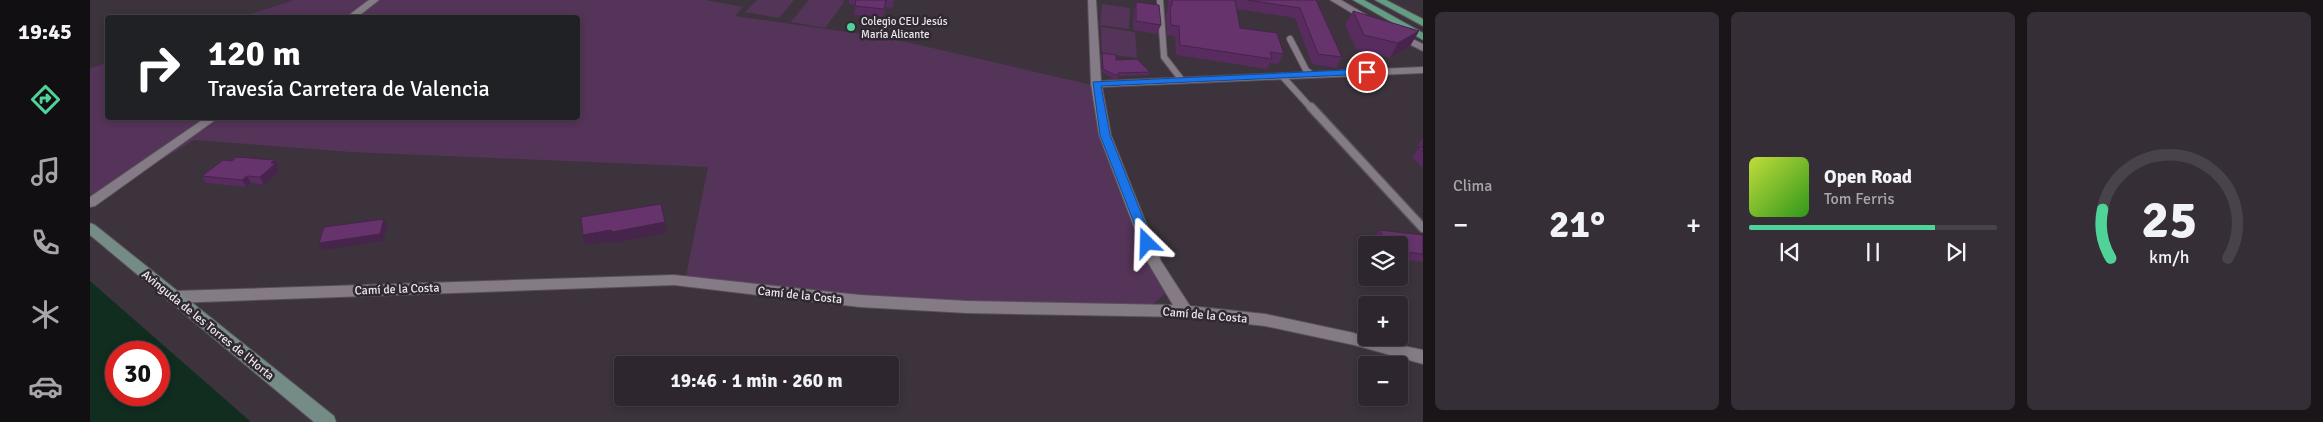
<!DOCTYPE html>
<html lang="es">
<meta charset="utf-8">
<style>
:root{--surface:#2d262e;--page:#352e36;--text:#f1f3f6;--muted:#a7a5aa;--line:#48434a;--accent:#50d398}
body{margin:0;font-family:Signika,sans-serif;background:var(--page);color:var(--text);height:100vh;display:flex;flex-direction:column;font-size:19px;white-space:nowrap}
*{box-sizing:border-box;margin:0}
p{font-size:16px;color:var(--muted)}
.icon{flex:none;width:28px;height:28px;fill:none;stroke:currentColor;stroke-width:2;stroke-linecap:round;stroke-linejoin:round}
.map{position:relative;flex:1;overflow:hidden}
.drawer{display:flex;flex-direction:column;gap:12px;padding:12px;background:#191519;width:900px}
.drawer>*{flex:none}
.top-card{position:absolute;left:15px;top:15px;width:475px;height:105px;border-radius:5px;box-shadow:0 2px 8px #0003,0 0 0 1px var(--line);background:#202124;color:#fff;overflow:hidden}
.controls{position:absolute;left:1268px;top:236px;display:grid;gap:10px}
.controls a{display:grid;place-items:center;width:50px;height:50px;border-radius:5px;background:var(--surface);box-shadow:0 2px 8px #0003,0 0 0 1px var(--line);font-size:25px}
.speed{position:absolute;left:15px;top:341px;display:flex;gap:10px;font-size:25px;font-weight:700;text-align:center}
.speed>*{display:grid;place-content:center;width:65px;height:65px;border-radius:50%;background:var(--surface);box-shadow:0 2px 8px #0003,0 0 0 1px var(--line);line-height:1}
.speed .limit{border:8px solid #d22;background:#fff;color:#111}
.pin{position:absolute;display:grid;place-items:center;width:42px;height:42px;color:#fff;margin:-21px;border:2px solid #fff;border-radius:50%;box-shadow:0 1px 5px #0007}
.me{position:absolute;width:55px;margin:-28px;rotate:338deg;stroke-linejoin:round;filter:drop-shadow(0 0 4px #0008)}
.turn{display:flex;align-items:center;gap:18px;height:105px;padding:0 20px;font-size:22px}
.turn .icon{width:65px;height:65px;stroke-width:2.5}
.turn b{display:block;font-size:35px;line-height:42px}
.big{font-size:38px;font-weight:700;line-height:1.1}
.drawer .card{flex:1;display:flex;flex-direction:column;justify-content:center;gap:8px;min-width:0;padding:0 18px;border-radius:8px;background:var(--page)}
.drawer .dial{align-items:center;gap:0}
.dial svg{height:130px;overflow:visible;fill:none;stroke:var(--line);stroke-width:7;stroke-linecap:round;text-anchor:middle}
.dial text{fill:var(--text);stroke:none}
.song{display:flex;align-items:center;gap:15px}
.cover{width:60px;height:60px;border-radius:8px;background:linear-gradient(135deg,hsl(70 70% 55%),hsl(110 70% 35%))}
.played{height:5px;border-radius:2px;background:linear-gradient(90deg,var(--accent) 75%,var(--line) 75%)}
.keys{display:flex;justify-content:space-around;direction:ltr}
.heat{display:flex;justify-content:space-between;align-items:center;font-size:28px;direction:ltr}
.drawer .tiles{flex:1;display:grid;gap:12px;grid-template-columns:repeat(3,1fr)}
.trip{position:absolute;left:524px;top:356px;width:285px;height:50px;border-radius:5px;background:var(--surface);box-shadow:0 2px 8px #0003,0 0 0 1px var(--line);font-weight:700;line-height:50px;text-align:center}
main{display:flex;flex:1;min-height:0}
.tabs{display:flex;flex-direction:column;width:90px;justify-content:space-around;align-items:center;background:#120f12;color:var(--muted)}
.tabs .icon{width:35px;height:35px}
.tabs .selected{color:var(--accent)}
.tabs b{font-size:22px;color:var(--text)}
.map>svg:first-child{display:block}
.green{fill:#543458}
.water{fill:#102d1f;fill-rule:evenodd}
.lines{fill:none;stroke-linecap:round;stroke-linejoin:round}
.service-far1-casing{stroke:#575058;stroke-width:8}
.service-casing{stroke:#575058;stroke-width:11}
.minor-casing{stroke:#575058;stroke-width:2}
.secondary-casing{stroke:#575058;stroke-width:2}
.primary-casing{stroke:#575058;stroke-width:2}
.service-far1{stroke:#857b86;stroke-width:6}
.service{stroke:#857b86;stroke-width:8}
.minor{fill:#857b86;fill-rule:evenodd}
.secondary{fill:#748c85;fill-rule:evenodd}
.primary{fill:#629d84;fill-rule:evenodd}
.wall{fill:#582c5e}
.shaded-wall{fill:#47244c}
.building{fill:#66336d;stroke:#47244c}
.route{fill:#1a73e8;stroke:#114b97}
.poi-dot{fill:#50d398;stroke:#312932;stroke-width:2}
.labels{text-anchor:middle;stroke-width:5;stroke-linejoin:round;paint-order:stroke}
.far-poi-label{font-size:11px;fill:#ebe6ec;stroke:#312932;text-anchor:start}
.street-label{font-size:12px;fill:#ebe6ec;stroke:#312932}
</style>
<main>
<nav class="tabs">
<b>19:45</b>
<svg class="icon selected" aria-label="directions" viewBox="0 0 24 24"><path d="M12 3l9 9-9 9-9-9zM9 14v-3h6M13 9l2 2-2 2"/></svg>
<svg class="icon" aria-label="music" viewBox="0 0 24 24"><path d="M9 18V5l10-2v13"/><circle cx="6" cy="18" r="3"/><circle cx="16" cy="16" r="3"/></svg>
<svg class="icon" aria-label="phone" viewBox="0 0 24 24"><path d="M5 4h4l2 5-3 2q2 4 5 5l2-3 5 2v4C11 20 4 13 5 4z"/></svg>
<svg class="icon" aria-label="climate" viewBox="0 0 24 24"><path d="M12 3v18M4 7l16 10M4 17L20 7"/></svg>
<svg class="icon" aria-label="car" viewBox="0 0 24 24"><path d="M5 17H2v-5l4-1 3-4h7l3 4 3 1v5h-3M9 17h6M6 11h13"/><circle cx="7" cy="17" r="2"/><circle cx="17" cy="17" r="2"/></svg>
</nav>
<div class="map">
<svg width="1333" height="422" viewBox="0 0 1333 422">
<rect width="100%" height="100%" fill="#3c333d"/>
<g class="green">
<path d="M204,0H616L653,7L645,16L799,38L1002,85L1057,259L1076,293L1062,305L813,302L595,281L618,167L260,152L104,140L0,203V68L17,63L18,118H488V18L152,17Z"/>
<path d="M667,0H704L689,18L655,12Z"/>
<path d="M719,0H751L755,1L735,28L701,22Z"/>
<path d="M1012,4L1040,8L1039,29L1010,25Z"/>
<path d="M1011,27L1045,32L1047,58L1012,53Z"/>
</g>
<path class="water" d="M0,281L161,422H0ZM26,352H69V395H26Z"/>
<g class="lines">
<defs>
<g id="service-far1">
<path d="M1070,0L1074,57L1091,79"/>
<path d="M1200,39L1216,70L1221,74"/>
<path d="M1192,76L1222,109"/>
</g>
<path id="service" d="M1221,107L1333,228"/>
<g id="minor">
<path d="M279,0H289L266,18H255Z"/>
<path d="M998,0H1006L1011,81L1333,67V73L1012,87L1021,135L1071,261L1100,306L1175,314L1264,333L1276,338L1333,350V364L1264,345L1175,326L1095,317L877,313L770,307L584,285L84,303L78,301L76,297L78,293L84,291L584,275L770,295L877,301L1083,305L1057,261L1009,135L1001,84Z"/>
<path d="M1240,0H1251L1285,20L1277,22Z"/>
<path d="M1306,31L1333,44V51L1303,36V32Z"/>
<path d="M115,118H128L5,206L0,207V197Z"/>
</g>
<path id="secondary" d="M0,223L5,225L244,416L246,422H224L0,235Z"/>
<g id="primary">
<path d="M1263,0H1274L1333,33V40Z"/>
<path d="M1285,0H1296L1333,19V26Z"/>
</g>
</defs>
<use href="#service-far1" class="service-far1-casing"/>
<use href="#service" class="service-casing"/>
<use href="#minor" class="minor-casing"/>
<use href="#secondary" class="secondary-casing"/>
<use href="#primary" class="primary-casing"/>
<use href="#service-far1" class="service-far1"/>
<use href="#service" class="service"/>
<use href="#minor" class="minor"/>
<use href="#secondary" class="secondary"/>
<use href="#primary" class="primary"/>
</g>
<g class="wall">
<path d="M759,0H804L803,8L796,7L793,17L764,15L765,5L759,4Z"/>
<path d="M1078,0H1226L1252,57L1246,68L1222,64L1205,18L1147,9L1150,28L1194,54L1188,64L1180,63L1177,69L1086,55L1085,36L1077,35L1076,15L1078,9Z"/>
<path d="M1046,2L1071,25L1067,34L1043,30L1044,10Z"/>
<path d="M1263,11L1329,31L1320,46L1300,58L1266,49L1255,25Z"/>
<path d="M1012,53L1026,60L1060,72L1059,75L1028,76V78L1024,79L1012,72L1011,56Z"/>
<path d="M1333,137V168L1322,157L1329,147L1327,146Z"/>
<path d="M185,160L188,167L187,168L189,171L174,185L161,183L156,187L116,183L112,176L142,161Z"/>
<path d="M1289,230L1333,235V262L1309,259V245H1289L1284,237Z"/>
</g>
<g class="shaded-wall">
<path d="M1329,31L1320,46L1300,58L1308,43Z"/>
<path d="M185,160L188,167L187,168L189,171L174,185L170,177L181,163Z"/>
<path d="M157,176L161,183L156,187L152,180Z"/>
<path d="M294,219L297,226L293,241L232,250L229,243Z"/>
<path d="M575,222L576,233L523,243L522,232Z"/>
<path d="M521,230L523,241L495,245L493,235Z"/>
</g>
<g class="building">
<path d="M766,0H796L794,9L765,6Z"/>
<path d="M1082,0H1145L1150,28L1187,33L1194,54L1180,52L1182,59L1090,45L1089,26L1081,25L1080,6H1082Z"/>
<path d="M1157,0H1226L1252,57L1228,54L1210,8Z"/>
<path d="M1046,2L1069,5L1071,25L1046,21Z"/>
<path d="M1263,11L1329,31L1308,43L1274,35Z"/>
<path d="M1012,53L1026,55V60L1047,59L1060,72L1028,73L1029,75H1025L1013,69Z"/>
<path d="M1328,147H1333V152Z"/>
<path d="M146,157L185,160L181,163L185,164L170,177L157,176L152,180L112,176L133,160L142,161Z"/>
<path d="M571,204L575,222L522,232L521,230L493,235L491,217Z"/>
<path d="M294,219L290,234L229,243L234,227Z"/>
<path d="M1289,230L1333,235V254L1309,251V245H1299Z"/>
</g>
<path class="route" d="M1277,69L1282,72L1280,74L1011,86L1020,135L1063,243L1062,246H1053L1010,135L1003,82Z"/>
<circle class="poi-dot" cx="761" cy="27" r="5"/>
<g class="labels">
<g class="far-poi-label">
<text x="771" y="25">Colegio CEU Jesús<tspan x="771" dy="13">María Alicante</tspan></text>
</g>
<g class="street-label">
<text transform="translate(307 289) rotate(-2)" y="4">Camí de la Costa</text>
<text transform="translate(710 295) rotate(6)" y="4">Camí de la Costa</text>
<text transform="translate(1115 315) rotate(5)" y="4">Camí de la Costa</text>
<text transform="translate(118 325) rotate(39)" y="4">Avinguda de les Torres de l'Horta</text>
</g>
</g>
</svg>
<div class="controls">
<a><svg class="icon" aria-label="layers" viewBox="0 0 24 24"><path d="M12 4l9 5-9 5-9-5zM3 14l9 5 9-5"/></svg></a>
<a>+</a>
<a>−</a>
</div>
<div class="speed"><div class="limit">30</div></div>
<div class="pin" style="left:1277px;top:72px;background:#d93025"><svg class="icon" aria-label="arrive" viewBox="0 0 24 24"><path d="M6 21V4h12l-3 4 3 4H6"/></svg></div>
<svg class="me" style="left:1057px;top:243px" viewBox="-20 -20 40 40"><path d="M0-17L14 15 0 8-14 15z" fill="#1a73e8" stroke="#fff" stroke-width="4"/></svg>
<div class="trip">19:46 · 1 min · 260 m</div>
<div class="top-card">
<div class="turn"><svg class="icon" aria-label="right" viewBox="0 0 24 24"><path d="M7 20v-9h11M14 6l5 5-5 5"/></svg><div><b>120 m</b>Travesía Carretera de Valencia</div></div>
</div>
</div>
<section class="drawer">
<div class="tiles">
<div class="card"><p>Clima</p>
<div class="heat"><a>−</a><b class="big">21°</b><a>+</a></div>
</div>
<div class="card">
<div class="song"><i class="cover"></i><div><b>Open Road</b><p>Tom Ferris</p></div></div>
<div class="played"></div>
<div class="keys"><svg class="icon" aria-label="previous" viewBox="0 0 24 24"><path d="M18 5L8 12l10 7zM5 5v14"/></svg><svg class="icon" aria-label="pause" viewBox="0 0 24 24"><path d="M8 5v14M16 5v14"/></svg><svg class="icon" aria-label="next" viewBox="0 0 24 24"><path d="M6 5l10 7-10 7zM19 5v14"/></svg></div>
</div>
<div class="card dial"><svg viewBox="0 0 100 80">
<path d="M14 69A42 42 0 1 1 86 69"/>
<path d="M14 69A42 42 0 0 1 9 39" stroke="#50d398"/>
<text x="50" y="56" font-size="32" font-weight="700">25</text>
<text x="50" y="72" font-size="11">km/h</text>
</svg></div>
</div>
</section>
</main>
